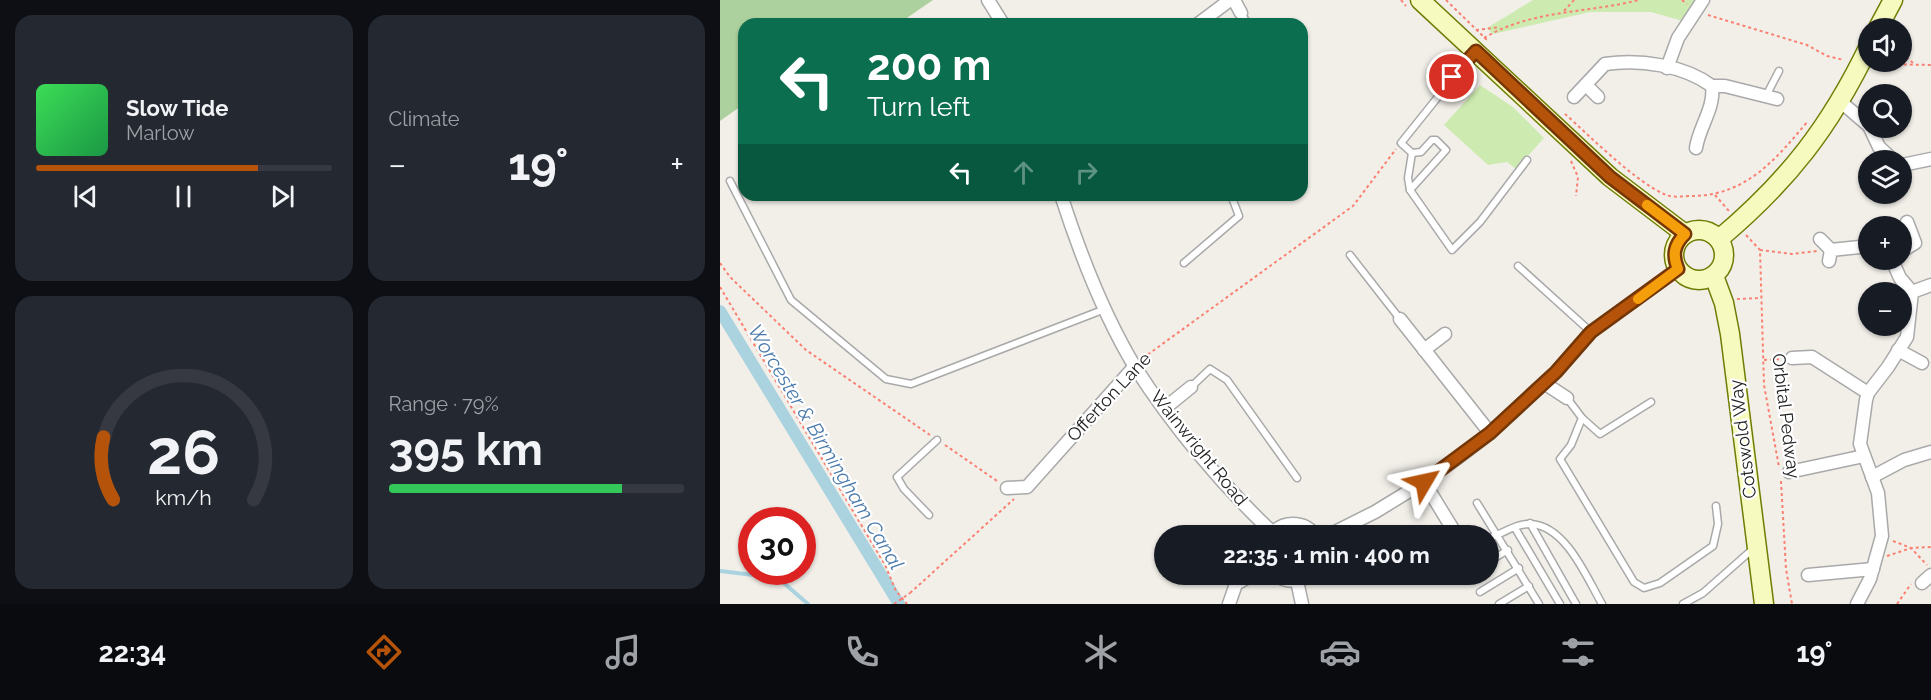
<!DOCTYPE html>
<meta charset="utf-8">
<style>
:root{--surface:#171b24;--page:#242831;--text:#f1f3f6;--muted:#9ea1a6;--line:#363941;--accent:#b45309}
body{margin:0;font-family:Raleway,sans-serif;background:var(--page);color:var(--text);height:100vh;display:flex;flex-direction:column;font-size:22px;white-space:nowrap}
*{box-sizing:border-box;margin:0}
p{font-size:20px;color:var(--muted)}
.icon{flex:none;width:33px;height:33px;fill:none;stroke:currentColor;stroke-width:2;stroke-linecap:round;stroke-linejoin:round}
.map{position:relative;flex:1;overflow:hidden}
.drawer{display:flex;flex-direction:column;gap:15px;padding:15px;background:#0d0f14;width:720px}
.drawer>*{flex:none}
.guide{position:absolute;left:18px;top:18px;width:570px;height:183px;border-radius:18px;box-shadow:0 2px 4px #0004;background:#0b6e4f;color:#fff;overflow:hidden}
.fabs{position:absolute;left:1138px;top:18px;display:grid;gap:12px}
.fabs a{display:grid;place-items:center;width:54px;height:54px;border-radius:50%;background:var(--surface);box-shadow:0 2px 4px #0004;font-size:30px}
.speed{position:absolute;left:18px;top:507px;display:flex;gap:12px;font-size:30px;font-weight:700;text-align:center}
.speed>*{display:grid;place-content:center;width:78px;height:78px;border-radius:50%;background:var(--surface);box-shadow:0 2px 4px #0004;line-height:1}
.speed .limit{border:9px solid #d22;background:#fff;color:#111}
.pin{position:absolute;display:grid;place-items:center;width:51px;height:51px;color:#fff;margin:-26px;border:3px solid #fff;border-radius:50%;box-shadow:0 2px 6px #0007}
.me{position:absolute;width:66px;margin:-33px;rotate:54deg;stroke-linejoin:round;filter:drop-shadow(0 0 4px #0008)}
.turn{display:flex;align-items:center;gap:21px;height:126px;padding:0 30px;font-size:27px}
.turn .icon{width:78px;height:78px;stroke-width:2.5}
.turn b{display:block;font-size:42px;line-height:51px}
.lanes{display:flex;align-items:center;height:57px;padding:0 30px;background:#0003;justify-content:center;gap:30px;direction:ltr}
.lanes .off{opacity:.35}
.big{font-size:45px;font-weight:700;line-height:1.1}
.drawer .tile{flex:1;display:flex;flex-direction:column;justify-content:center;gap:9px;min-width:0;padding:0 21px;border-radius:18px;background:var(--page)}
.drawer .dial{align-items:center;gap:0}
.dial svg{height:156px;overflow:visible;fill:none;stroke:var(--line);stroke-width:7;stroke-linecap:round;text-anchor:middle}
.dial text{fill:var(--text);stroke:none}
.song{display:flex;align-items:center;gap:18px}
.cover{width:72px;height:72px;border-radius:9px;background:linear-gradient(135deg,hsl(130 70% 55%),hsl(140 70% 35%))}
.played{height:6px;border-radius:3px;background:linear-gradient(90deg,var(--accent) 75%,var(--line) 75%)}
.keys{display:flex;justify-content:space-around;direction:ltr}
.heat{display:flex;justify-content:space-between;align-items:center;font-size:33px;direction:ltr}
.charge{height:9px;border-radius:4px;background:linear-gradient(90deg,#34c759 79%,var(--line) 0)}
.drawer .tiles{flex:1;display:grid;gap:15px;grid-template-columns:repeat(2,1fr)}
.trip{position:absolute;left:434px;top:525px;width:345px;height:60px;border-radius:30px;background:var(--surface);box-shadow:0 2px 4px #0004;font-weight:700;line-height:60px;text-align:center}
.dock{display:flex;height:96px;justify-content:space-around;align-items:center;background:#090b0e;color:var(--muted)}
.dock .icon{width:42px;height:42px}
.dock .on{color:var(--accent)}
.dock b{font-size:27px;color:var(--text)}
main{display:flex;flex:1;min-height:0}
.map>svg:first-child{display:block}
.grass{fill:#cdebb0}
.forest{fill:#add19e}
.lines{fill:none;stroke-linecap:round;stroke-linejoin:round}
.stream{stroke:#aad3df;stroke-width:4}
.canal{stroke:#aad3df;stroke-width:12}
.lane-casing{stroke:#a9a9a9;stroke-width:9}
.street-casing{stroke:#a9a9a9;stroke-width:15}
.secondary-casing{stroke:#707d05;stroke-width:21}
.path{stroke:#fa8072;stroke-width:2;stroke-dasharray:3 3;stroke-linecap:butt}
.lane{stroke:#fff;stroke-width:6}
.street{stroke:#fff;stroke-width:12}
.secondary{stroke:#f7fabf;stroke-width:18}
.path-bridge{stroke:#fa8072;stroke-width:2;stroke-dasharray:3 3;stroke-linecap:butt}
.route-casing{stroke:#753606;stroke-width:15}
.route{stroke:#b45309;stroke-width:10}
.slow{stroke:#f59e0b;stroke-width:10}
.labels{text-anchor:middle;stroke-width:4.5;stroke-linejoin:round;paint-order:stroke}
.street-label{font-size:18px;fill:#222;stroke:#fff}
.water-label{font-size:20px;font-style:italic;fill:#4a7aab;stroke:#fff}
</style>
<main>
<section class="drawer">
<div class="tiles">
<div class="tile">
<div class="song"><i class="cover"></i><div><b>Slow Tide</b><p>Marlow</p></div></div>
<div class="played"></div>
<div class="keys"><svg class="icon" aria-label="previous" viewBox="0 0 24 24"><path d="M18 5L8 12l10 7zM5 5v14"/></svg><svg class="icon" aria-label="pause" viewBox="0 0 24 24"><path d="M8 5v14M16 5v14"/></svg><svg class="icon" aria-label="next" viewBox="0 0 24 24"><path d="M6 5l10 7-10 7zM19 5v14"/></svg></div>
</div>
<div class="tile"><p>Climate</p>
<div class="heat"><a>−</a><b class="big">19°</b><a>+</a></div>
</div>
<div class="tile dial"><svg viewBox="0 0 100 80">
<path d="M14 69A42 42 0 1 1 86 69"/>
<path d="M14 69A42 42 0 0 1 9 37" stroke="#b45309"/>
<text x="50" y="56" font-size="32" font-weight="700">26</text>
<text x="50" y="72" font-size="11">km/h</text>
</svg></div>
<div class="tile"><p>Range · 79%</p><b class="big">395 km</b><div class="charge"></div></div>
</div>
</section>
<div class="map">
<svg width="1211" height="604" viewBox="0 0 1211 604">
<rect width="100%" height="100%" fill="#f2efe9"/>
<g class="grass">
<path d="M813,0H978L963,21L931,12H870L773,34L767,28Z"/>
<path d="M760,85L793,107L824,138L796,169L787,162L768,165L724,125Z"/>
</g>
<path class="forest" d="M0,0H213L178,24H24V104L0,121Z"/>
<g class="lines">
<path class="stream" d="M0,571L58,578L88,604"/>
<path class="canal" d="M0,311L179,604"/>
<defs>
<g id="lane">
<path d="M521,13L528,24"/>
<path d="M754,52L681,143L692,153L688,178L690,190L732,250L760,222L807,160"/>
<path d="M1046,96L1059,71"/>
<path d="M10,181L71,300L166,379L191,384L385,309"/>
<path d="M690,190L726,150L716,140H712L701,152L692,153"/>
<path d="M630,255L680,319"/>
<path d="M464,263L519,216L511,195"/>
<path d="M798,266L871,332"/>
<path d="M471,387L490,369L507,380L577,478"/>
<path d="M847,398L862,418L880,434L931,402"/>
<path d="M862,418L851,445L840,459L914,582L924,588L940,583L993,546L998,524L996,506"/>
<path d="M757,503L819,604"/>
<path d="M209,515L184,489L177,477L217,440"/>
<path d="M810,523L856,604"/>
<path d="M795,528L840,604"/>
<path d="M768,539C781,534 797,523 811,524C846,526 867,578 882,604"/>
<path d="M768,562L788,550"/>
<path d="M760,592L799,568"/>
<path d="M779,604L809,586"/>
<path d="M963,604L983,593L1034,548"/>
</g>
<g id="street">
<path d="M268,0L283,24"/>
<path d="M514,0L521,13"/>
<path d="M478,24L510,0"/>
<path d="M947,68L958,38L983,0"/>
<path d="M866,85L878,97"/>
<path d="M992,86H1005L1057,99"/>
<path d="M854,97L885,64C920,59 963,65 992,86"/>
<path d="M1121,102L1149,126"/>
<path d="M1150,128L1159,147L1173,160"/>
<path d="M976,148C979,127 995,108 992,86"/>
<path d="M1182,165L1211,159"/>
<path d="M341,195C360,254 383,314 415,367C452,425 502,485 552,532"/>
<path d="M1100,239L1111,250"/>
<path d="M1182,251L1195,243L1187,222"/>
<path d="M1172,260L1180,278L1192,292"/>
<path d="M1109,261L1111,250L1149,246"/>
<path d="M680,319L770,433"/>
<path d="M704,350L725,334"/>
<path d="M1178,350L1202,363"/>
<path d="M1072,358L1092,357L1148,393"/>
<path d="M824,383L847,398"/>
<path d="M445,408L471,387"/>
<path d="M1069,472L1144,456"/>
<path d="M1152,477L1184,460L1211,452"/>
<path d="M704,482L737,536"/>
<path d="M287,488L307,487L415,366"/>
<path d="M550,536C562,520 584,520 596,536"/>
<path d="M607,536L655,512L704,482L736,459L770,433L836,372L871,332L958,269"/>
<path d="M554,574C566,583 579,583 591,574"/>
<path d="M1088,575L1153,569"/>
<path d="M577,581L582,604"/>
<path d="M1202,583L1211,575"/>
<path d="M509,604L516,584L533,574"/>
<path d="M1137,604L1150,579L1162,536L1158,493L1140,444L1146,400L1148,393L1168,367L1187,337L1192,292L1211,285"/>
</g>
<g id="secondary">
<path d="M700,0L890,177L965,234"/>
<path d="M1158,28L1173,0"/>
<circle cx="979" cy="255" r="25"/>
<path d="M999,239C1068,181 1110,127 1149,46"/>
<path d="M994,276L1004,303L1010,334L1044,604"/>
</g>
</defs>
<use href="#lane" class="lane-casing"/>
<use href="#street" class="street-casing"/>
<use href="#secondary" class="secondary-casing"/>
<g class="path">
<path d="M681,0L686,6"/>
<path d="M726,0L769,42"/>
<path d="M962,0L967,4"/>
<path d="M844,11L854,0"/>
<path d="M988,15L1087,45L1107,56L1124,60"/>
<path d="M756,30L780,27"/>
<path d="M764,38C810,10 868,13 919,0"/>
<path d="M1182,53L1193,63"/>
<path d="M1163,62L1162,64L1211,65"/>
<path d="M845,114C871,137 914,181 946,195C953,198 965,196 973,196C1027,195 1056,159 1088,121"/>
<path d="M851,161L858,177L856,196"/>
<path d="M995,195L1009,211"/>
<path d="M1026,235L1040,250L1044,385L1059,467"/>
<path d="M1040,250L1072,254L1097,251"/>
<path d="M0,263L10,277L86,350L210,435"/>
<path d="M0,287L165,565L176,591L187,604"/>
<path d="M1017,299L1041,298"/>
<path d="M423,358L633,206L676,149"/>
<path d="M1044,360L1062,359"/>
<path d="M225,445L277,481"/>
<path d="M1061,481L1066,569L1072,604"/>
<path d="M1173,541L1191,548L1207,565"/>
<path d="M1167,556L1191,548L1211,547"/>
<path d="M190,593L294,499"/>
<path d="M1177,604L1191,584"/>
</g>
<use href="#lane" class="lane"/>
<use href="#street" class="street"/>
<use href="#secondary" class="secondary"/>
<path class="path-bridge" d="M174,604L190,593"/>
</g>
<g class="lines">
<defs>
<path id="route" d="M704,482L770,433L836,372L871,332L958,269C952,255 954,245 965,234L890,177L756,51L732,77"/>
</defs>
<use href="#route" class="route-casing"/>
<use href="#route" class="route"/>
<path class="slow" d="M918,299L958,269C952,255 954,245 965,234L927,205"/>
</g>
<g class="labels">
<g class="street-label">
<text transform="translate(389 397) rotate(-47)" y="6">Offerton Lane</text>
<text transform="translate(1066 416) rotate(83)" y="6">Orbital Pedway</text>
<text transform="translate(1023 439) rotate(-97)" y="6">Cotswold Way</text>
<text transform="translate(479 448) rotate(51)" y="6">Wainwright Road</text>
</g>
<g class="water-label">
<text transform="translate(106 447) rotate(59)" y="7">Worcester &amp; Birmingham Canal</text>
</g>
</g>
</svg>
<div class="fabs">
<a><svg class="icon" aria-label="sound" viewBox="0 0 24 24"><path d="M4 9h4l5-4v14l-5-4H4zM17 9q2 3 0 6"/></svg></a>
<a><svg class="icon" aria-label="search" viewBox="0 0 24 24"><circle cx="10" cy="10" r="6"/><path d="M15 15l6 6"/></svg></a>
<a><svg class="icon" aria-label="layers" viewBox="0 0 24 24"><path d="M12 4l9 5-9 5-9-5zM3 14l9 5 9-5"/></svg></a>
<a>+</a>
<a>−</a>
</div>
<div class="speed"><div class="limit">30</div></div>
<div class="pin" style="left:732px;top:77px;background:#d93025"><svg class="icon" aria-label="arrive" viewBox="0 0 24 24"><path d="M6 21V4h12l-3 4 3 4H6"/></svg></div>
<svg class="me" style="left:704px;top:482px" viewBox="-20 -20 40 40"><path d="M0-17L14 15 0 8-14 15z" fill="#b45309" stroke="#fff" stroke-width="4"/></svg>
<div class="trip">22:35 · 1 min · 400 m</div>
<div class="guide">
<div class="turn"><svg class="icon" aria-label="left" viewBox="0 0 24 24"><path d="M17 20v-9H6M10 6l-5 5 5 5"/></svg><div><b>200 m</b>Turn left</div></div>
<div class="lanes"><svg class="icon" aria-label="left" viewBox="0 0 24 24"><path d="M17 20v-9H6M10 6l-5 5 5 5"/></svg><svg class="icon off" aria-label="ahead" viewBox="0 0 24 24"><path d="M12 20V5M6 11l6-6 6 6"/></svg><svg class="icon off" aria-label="right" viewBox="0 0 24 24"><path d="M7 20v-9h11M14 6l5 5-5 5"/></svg></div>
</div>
</div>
</main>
<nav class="dock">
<b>22:34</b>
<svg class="icon on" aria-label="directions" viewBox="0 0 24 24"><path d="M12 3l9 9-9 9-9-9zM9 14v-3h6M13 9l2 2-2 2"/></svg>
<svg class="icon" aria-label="music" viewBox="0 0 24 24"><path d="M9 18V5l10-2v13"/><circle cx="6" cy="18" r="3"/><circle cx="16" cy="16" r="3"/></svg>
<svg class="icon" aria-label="phone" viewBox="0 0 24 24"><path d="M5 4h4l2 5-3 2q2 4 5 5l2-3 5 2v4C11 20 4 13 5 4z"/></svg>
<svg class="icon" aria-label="climate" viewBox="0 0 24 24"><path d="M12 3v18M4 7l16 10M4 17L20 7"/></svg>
<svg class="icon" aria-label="car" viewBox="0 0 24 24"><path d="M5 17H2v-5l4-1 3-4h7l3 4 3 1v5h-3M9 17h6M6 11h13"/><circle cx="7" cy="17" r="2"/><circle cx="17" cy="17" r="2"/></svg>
<svg class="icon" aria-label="filters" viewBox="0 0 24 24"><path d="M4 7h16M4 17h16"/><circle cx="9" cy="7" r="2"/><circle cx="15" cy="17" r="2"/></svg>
<b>19°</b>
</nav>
